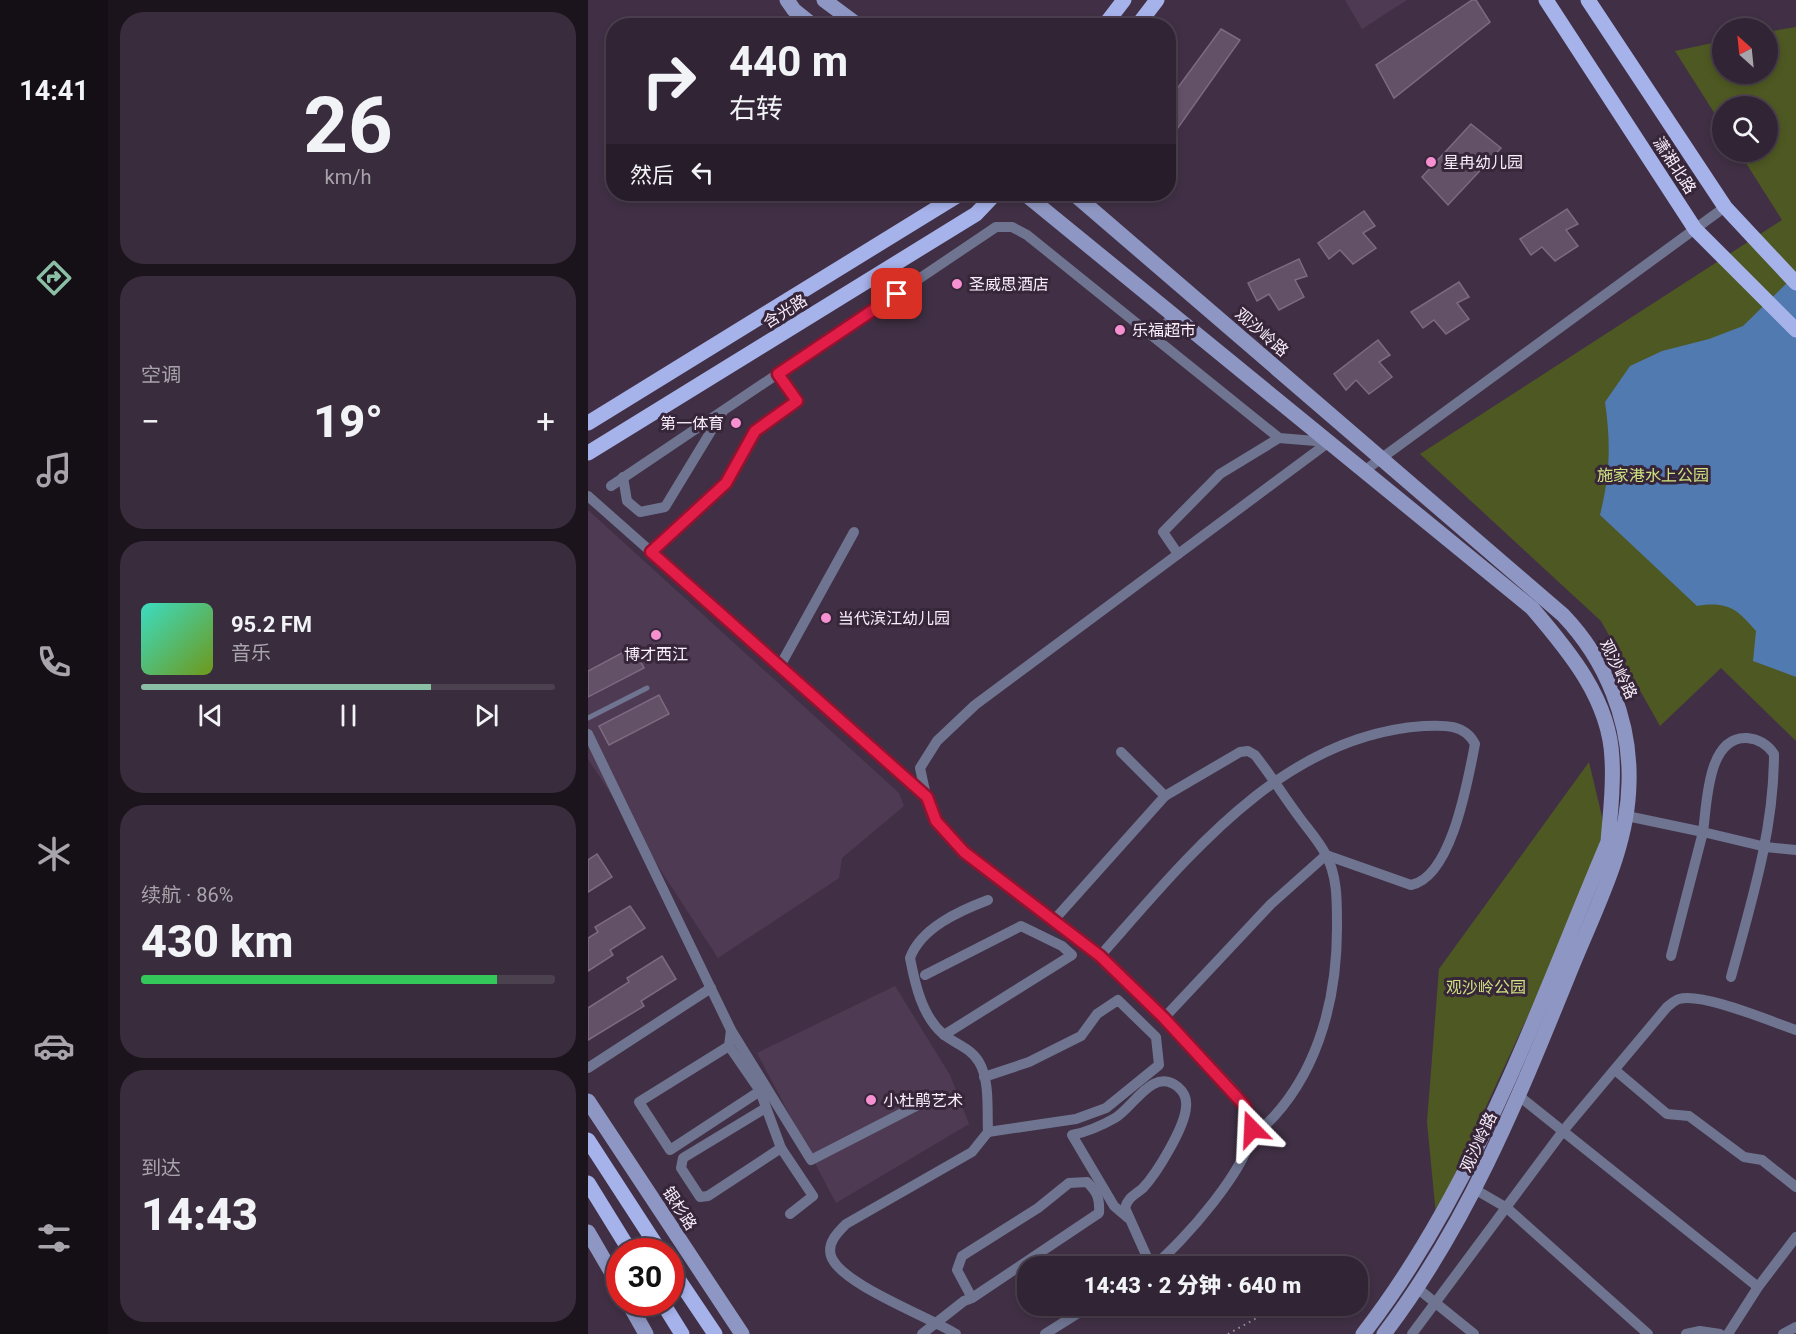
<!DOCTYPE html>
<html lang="zh">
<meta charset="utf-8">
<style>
:root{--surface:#312434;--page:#392c3c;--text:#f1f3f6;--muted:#a8a4ac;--line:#4c414f;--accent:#8abfa5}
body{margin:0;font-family:Roboto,"Noto Sans SC",sans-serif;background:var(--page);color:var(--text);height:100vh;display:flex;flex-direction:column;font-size:22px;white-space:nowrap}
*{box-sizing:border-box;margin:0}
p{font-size:20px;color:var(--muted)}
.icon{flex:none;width:33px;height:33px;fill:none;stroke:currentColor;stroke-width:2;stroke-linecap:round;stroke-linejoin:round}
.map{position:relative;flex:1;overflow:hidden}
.side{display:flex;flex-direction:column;gap:12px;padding:12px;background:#1b141d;width:480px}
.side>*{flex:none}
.banner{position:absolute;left:18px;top:18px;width:570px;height:183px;border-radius:24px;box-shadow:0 3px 9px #0003,0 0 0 2px var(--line);background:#312434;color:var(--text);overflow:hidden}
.needle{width:39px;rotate:333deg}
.buttons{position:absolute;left:1124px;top:18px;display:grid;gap:12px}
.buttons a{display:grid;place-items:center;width:66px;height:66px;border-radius:50%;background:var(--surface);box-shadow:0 3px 9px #0003,0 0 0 2px var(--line);font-size:30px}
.speed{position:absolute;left:18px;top:1238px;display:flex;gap:12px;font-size:30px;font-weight:700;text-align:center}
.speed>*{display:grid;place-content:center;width:78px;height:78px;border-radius:50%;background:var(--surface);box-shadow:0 3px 9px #0003,0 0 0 2px var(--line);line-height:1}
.speed .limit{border:9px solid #d22;background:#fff;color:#111}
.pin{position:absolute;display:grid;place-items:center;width:51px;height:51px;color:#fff;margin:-26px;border-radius:12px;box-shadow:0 3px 9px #0006}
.me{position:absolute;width:66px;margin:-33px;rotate:339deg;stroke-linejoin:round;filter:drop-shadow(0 0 4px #0008)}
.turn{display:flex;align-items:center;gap:21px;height:126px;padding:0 24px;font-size:27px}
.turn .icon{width:78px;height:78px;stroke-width:2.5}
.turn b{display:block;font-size:42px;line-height:51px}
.then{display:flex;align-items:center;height:57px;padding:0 24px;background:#0003;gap:12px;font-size:22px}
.big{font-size:45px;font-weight:800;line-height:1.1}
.side .widget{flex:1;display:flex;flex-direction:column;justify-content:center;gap:9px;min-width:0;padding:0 21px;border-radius:24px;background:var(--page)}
.side .dial{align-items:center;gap:0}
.dial b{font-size:78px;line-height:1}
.song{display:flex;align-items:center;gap:18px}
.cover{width:72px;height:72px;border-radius:9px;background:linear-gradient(135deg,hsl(170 70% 55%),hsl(80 70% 35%))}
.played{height:6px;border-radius:3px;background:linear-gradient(90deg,var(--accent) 70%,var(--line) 70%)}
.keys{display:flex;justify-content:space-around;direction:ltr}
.heat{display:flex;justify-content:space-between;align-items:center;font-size:33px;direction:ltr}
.charge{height:9px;border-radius:4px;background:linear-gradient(90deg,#34c759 86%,var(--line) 0)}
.trip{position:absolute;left:429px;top:1256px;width:351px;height:60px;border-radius:24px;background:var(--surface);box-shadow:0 3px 9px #0003,0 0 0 2px var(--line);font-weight:800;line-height:60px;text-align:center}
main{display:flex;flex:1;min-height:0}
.tab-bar{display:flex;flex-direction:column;width:108px;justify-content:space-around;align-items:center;background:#140e15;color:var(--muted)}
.tab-bar .icon{width:42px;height:42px}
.tab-bar .on{color:var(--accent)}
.tab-bar b{font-size:27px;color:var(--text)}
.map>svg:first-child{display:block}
.built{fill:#4f3a53}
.green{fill:#4e5822}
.water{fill:#517ab0}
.building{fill:#635167;stroke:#7d6a81;stroke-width:1.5}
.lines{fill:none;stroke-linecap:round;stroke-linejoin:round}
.path{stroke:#a193a4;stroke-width:2;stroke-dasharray:1.5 4.5;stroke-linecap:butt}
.lane{stroke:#6f7591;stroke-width:5}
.street{stroke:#6f7591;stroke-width:10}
.secondary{stroke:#8e97c3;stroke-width:15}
.primary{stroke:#a6b2ea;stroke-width:15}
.route-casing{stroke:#92132f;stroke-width:15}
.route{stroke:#e11d48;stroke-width:10}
.poi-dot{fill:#f690d1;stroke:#37263a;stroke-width:2}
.labels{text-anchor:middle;stroke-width:6;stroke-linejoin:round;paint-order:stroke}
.poi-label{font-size:16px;fill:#f9eefb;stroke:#37263a;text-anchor:start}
.street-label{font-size:16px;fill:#f9eefb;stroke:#37263a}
.park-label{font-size:16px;fill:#cee27f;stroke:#37263a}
</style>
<main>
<nav class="tab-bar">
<b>14:41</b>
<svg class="icon on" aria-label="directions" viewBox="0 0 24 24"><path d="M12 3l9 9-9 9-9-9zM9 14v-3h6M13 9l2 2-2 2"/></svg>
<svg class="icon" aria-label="music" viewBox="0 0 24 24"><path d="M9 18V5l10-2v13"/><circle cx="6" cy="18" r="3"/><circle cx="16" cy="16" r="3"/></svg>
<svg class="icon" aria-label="phone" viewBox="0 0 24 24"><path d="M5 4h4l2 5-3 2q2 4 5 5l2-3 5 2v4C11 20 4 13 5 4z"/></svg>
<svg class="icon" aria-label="climate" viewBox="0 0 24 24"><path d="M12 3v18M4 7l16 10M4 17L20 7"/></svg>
<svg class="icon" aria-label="car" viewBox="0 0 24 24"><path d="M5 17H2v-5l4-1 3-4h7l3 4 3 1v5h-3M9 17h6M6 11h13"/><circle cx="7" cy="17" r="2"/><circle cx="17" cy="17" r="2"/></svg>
<svg class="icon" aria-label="filters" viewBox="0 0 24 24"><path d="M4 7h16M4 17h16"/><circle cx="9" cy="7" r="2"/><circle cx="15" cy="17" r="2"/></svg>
</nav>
<section class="side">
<div class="widget dial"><b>26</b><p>km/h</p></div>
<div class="widget"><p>空调</p>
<div class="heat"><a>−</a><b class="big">19°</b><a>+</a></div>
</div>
<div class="widget">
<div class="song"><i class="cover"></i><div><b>95.2 FM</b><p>音乐</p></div></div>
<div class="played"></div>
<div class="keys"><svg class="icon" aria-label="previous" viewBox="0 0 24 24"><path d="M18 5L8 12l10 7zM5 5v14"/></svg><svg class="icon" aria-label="pause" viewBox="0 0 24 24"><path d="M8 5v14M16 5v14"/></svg><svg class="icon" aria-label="next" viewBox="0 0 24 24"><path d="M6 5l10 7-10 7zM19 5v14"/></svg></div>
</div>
<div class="widget"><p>续航 · 86%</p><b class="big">430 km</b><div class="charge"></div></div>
<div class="widget"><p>到达</p><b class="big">14:43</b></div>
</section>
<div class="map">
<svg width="1208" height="1334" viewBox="0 0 1208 1334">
<rect width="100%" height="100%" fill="#413045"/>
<g class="built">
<path d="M757,0H819L774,29Z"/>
<path d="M0,510L311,793L316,806L254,858L251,878L130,958L0,759Z"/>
<path d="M307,986L362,1075L381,1124L248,1203L169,1053Z"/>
</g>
<g class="green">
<path d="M1208,27V741L1133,668L1072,726L1013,621L832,454L1194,220L1151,152H1179V106H1134V125L1087,51L1134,41V74H1179V32Z"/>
<path d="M1001,762L1020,842L848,1215L839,1122L851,969Z"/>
</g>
<path class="water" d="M1208,274V677L1165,661L1168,631C1149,609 1140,601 1109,606L1012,515C1022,474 1023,444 1017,402L1042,366L1074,351L1121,339L1155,326Z"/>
<g class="building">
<path d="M884,0H888L902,22L806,98L788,65Z"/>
<path d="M633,29L652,40L580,142V101Z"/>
<path d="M883,124L913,148L860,205L834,177Z"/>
<path d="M979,209L990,224L978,230L990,246L967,261L954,247L943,255L932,239Z"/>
<path d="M776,211L787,226L775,233L788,248L765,264L752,250L741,259L730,243Z"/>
<path d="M711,259L719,276L707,280L716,297L691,310L681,294L669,301L660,283Z"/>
<path d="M871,282L881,297L869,303L881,319L858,334L846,320L835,328L823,312Z"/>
<path d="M790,340L802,355L791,362L804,377L781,394L768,380L758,390L746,374Z"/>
<path d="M45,647L56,668L0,697V671Z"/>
<path d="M71,695L81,714L21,745L11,726Z"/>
<path d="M9,854L24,877L0,892V860Z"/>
<path d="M42,906L57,928L22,950L25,955L0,971V938L10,932L7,927Z"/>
<path d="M74,956L88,979L53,1001L56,1006L0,1040V1008L41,982L39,978Z"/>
</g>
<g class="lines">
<path class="path" d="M640,1334L692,1305"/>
<path class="lane" d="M0,718L59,688"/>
<g class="street">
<path d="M568,338L585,315"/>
<path d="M776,471L1137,207"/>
<path d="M35,477L39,501L52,512L77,507L134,413"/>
<path d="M23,486L408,227H424L439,235L691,438L740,442"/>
<path d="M0,496L339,796"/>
<path d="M63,552L138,483L167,431L209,401L190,373"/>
<path d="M590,554L575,532L632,474L691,438"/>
<path d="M192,666L266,532"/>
<path d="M0,734L143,1030L223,1160L328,1106"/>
<path d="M533,752L577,796"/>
<path d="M1039,816L1115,832L1083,956"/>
<path d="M466,920L577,796L652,752L660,751L667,755C682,774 695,795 709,814C718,827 731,841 738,855C749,875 749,900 749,922C750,1002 728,1086 663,1138"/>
<path d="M512,956C599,858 694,735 836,726C856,725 877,724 887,744C880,779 864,877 823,885L738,855L683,904L576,1018"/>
<path d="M337,975L433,926L474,946L484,955L356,1035"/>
<path d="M1143,977C1163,903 1186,831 1186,754C1180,745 1170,739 1159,738C1119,736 1119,804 1115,832L1178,847L1208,850"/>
<path d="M143,1030L141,1046L51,1102L82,1150L172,1091"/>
<path d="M141,1046L172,1091L193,1148L225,1196L202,1214"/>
<path d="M0,1068L123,988"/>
<path d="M1027,1070L1079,1114L1101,1116L1156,1157L1174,1160L1208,1187"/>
<path d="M396,1077L441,1062L493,1036L509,1014L530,1000L568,1037L571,1065L518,1108L488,1119L400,1132"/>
<path d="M931,1096L1170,1287"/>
<path d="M176,1109L95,1158L93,1168L112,1197L120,1196L193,1148"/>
<path d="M888,1190L919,1208L1060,1334"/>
<path d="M540,1218L526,1206L484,1135C499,1132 513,1126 527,1118C545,1108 565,1066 590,1087C597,1093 599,1099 598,1107C597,1127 569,1173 555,1188C547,1195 540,1197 537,1208L563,1266"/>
<path d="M565,1266C593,1245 665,1163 664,1128C663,1102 632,1076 615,1059C571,1013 526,968 476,928C434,894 385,866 351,824C339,809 336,785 332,768L349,741L387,705L741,442"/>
<path d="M829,1288L886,1334"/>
<path d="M334,1334L376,1301L384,1298L511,1213C512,1198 509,1192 499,1182L481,1183L450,1208L374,1256L369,1270L384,1298"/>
<path d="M368,1334C342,1317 252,1284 243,1256C239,1243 249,1233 258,1224L384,1152L400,1132C399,1111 402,1080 391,1062C383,1048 367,1044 355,1034C334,1016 327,984 322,958C333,928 371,911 400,900"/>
<path d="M457,1334L503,1305"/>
<path d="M824,1334L975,1131L1079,1007C1083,1004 1087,1000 1091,999C1114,992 1184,1022 1208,1030"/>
<path d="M1098,1334L1112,1331L1132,1334"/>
<path d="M1140,1334L1170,1287L1208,1237"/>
<path d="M1195,1334L1208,1327"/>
</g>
<g class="secondary">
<path d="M199,0L206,10L226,26"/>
<path d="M236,0L271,26"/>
<path d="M437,194L944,608C981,651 1022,700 1024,759C1026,787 1022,815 1020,842C949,1009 887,1190 775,1334"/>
<path d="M486,194L975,615C1018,660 1043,721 1041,783C1040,847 1009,905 985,964C932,1094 882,1221 796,1334"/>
<path d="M0,1101L154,1334"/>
<path d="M0,1232L32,1287"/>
<path d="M40,1302L58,1334"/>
</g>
<g class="primary">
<path d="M958,0L1107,229L1208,330"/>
<path d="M1000,0L1137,207L1208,283"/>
<path d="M516,26L536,0"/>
<path d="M549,26L569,0"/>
<path d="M0,423L372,194"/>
<path d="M0,453L388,214L407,194"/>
<path d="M0,1140L72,1251"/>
<path d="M0,1183L42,1251"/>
<path d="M82,1267L127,1334"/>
<path d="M74,1302L94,1334"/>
</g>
</g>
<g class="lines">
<defs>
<path id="route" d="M309,294L190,374L209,401L167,431L138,483L63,552L339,797L348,821L376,852L512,956L576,1018L657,1106L664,1129"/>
</defs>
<use href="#route" class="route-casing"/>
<use href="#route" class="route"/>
</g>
<g class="poi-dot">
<circle cx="843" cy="162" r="6"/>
<circle cx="369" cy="284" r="6"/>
<circle cx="532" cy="330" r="6"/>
<circle cx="148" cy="423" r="6"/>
<circle cx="238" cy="618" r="6"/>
<circle cx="68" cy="635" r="6"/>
<circle cx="283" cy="1100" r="6"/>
</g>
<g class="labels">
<g class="poi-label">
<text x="855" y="168">星冉幼儿园</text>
<text x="381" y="290">圣威思酒店</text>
<text x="544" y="336">乐福超市</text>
<text x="136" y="429" text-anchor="end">第一体育</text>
<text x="250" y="624">当代滨江幼儿园</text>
<text x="68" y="660" text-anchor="middle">博才西江</text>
<text x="295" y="1106">小杜鹃艺术</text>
</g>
<g class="street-label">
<text transform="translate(1087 165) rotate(57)" y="6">潇湘北路</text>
<text transform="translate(197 311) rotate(-32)" y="6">含光路</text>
<text transform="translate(674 332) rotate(41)" y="6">观沙岭路</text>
<text transform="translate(1031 669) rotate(64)" y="6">观沙岭路</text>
<text transform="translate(890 1142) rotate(-65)" y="6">观沙岭路</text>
<text transform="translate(92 1208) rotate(57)" y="6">银杉路</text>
</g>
<g class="park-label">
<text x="1065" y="481">施家港水上公园</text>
<text x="898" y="993">观沙岭公园</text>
</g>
</g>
</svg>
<div class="buttons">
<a><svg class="needle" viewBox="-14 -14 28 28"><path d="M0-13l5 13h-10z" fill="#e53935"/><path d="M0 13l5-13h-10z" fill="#a8a4ac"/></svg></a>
<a><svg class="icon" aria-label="search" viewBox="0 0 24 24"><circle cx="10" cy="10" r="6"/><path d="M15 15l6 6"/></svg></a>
</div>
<div class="speed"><div class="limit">30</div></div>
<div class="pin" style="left:309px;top:294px;background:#d93025"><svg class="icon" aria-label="arrive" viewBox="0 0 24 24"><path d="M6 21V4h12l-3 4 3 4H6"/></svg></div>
<svg class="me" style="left:664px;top:1129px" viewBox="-20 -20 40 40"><path d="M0-17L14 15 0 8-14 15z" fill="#e11d48" stroke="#fff" stroke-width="4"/></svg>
<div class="trip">14:43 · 2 分钟 · 640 m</div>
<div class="banner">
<div class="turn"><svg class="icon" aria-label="right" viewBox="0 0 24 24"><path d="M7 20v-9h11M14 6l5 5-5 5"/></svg><div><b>440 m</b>右转</div></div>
<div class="then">然后<svg class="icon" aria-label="left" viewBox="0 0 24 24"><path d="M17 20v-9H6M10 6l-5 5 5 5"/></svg></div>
</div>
</div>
</main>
